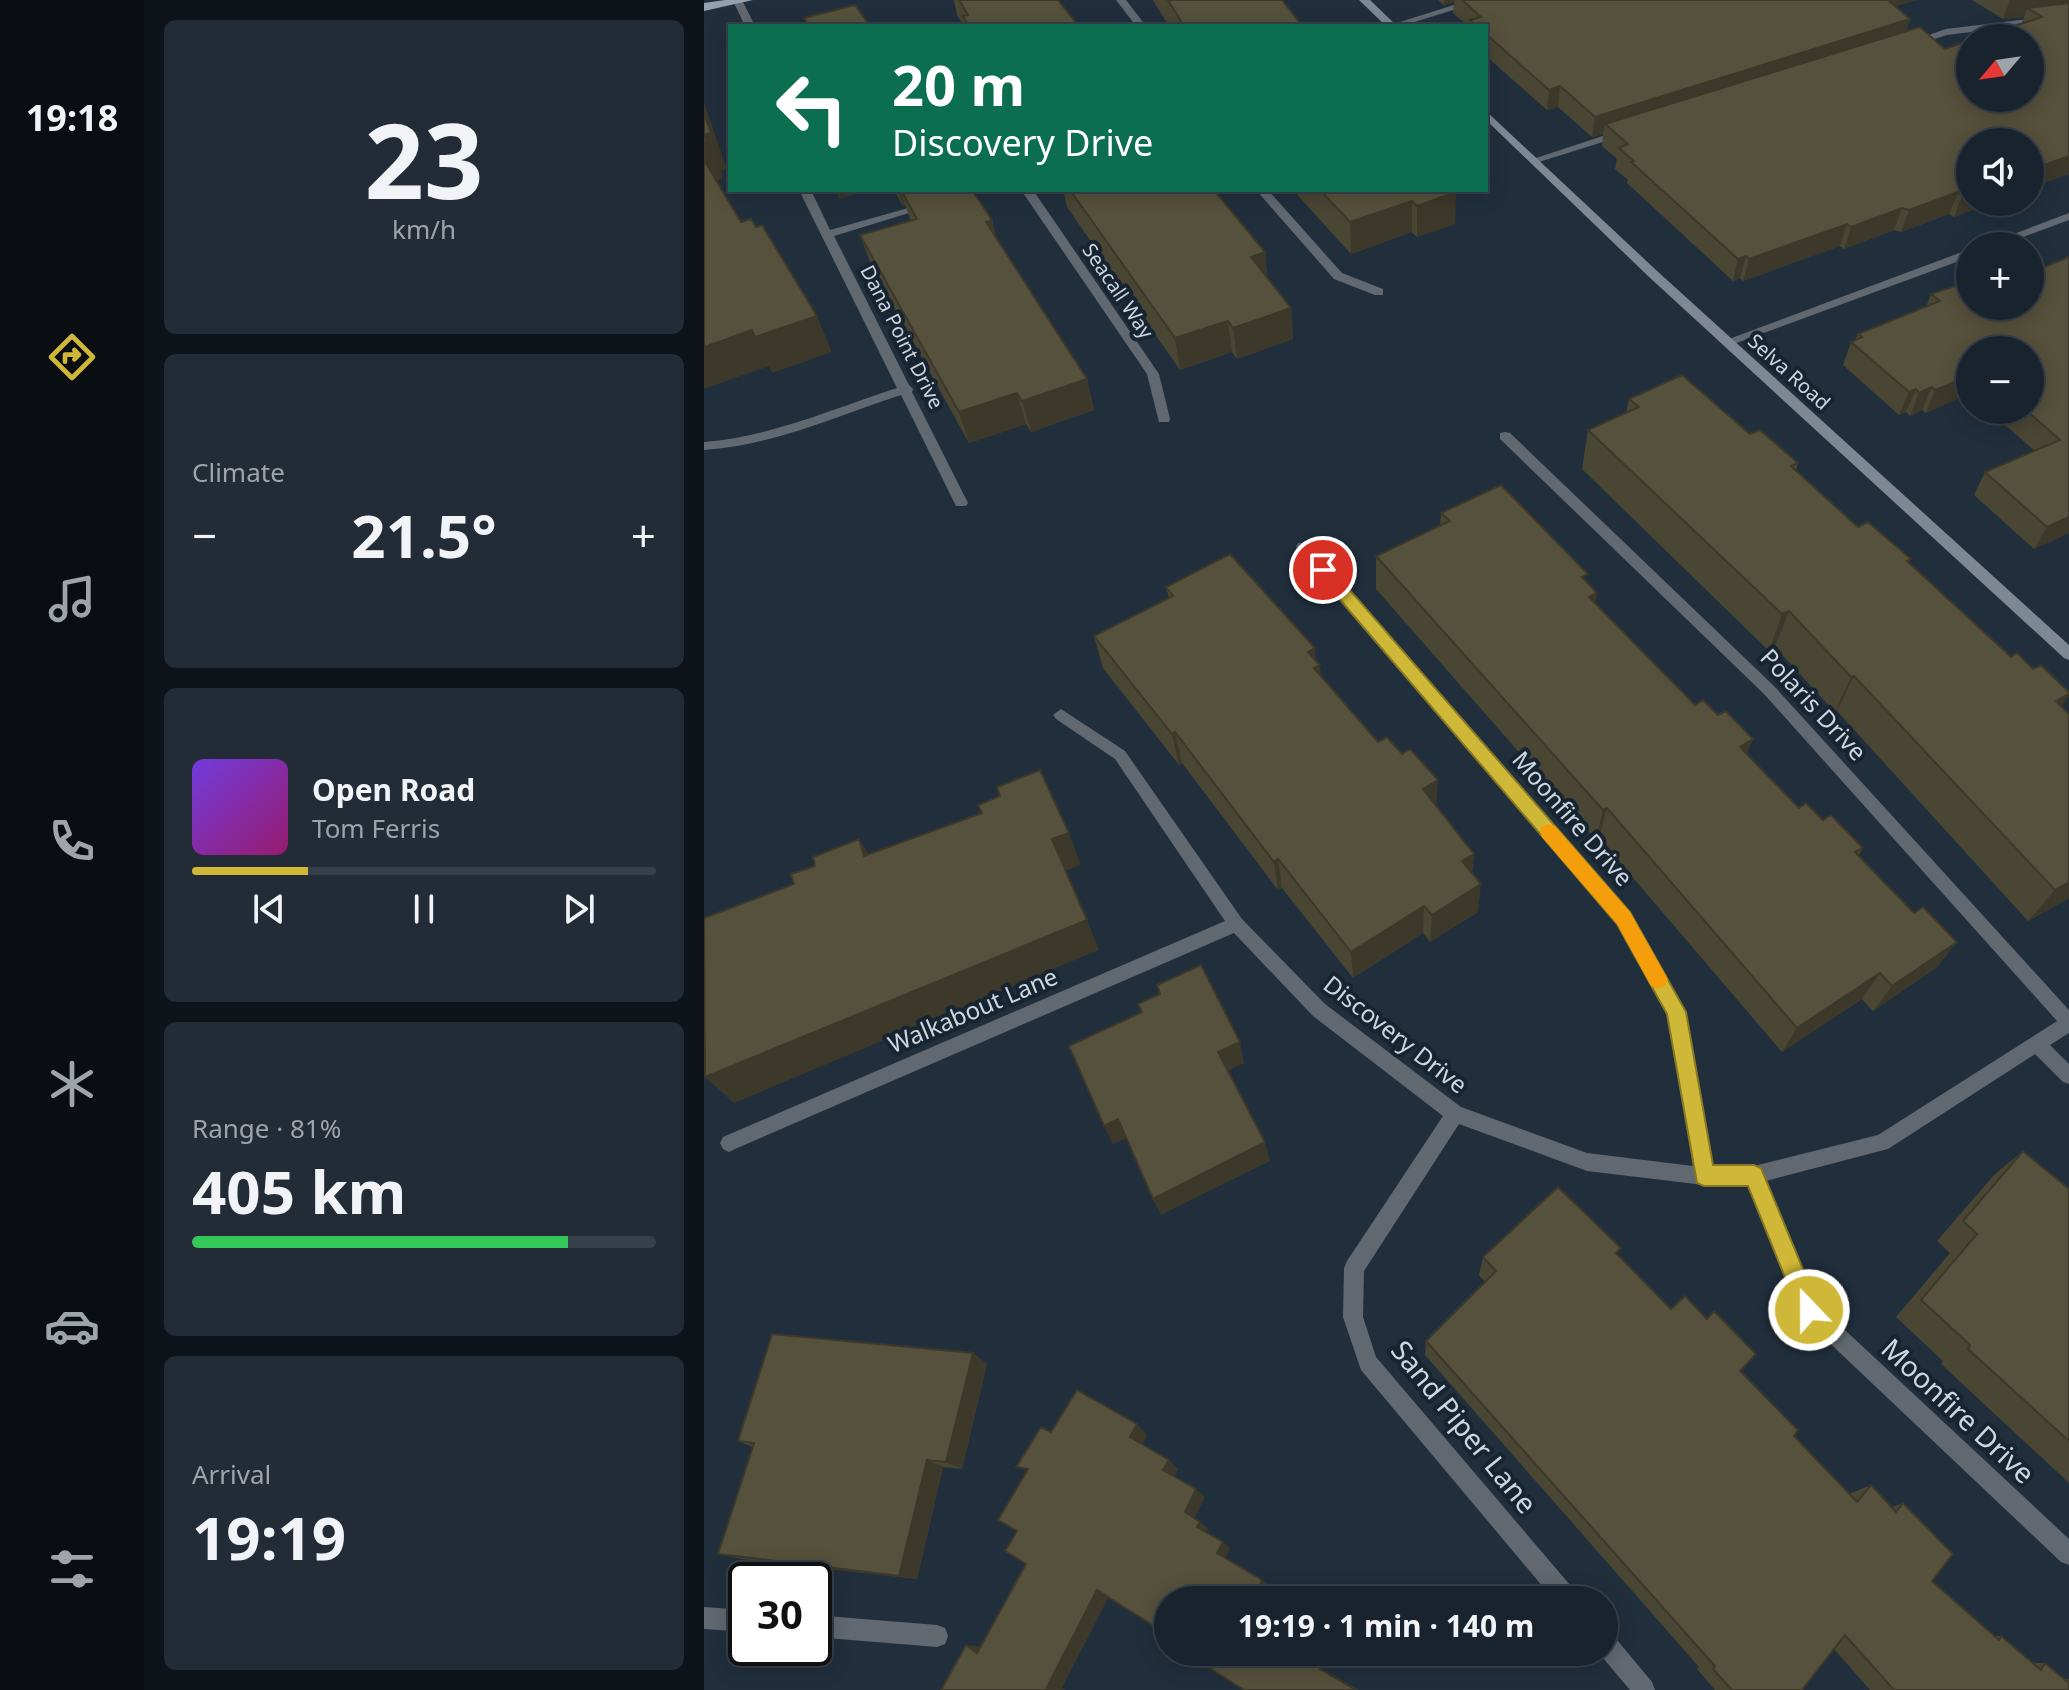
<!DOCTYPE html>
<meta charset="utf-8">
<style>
:root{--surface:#19232e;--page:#222b36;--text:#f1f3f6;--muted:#9fa4aa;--line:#37404a;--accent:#cfb837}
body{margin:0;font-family:"Noto Sans",sans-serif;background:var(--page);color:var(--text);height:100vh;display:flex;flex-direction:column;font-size:30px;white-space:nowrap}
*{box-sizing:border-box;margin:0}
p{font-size:26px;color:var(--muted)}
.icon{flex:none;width:44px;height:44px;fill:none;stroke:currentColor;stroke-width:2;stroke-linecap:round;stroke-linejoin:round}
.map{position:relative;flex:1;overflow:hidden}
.drawer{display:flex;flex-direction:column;gap:20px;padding:20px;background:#0e1319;width:560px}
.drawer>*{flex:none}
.top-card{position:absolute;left:24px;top:24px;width:760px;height:168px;border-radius:0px;box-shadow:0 4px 20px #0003,0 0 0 2px var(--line);background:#0b6e4f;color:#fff;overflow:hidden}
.needle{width:52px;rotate:241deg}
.tools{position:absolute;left:1252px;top:24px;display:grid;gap:16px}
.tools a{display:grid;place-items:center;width:88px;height:88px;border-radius:50%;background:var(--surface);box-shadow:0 4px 20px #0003,0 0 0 2px var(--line);font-size:40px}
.speed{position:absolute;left:24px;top:1562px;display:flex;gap:16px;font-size:40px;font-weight:700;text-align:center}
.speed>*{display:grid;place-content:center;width:104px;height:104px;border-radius:50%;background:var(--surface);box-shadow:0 4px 20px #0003,0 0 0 2px var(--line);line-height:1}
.speed .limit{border:4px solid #111;border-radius:12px;background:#fff;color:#111}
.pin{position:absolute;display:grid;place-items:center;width:68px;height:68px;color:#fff;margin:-34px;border:4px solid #fff;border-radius:50%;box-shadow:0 2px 8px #0007}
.me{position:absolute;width:88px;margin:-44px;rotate:338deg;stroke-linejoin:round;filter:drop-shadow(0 0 6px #0008)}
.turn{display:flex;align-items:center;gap:28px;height:168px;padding:0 32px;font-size:36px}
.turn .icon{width:104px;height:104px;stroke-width:2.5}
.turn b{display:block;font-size:56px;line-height:68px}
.big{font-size:60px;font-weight:700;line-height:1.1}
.drawer .card{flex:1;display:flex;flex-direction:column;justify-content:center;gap:12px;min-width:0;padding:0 28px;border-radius:12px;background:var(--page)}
.drawer .dial{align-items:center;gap:0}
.dial b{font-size:104px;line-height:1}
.song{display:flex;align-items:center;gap:24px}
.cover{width:96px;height:96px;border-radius:12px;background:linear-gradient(135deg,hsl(260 70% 55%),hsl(320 70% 35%))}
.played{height:8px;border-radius:4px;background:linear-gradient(90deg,var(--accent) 25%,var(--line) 25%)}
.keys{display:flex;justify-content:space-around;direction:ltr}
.heat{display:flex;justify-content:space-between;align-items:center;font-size:44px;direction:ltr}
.charge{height:12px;border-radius:6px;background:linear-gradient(90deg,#34c759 81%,var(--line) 0)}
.trip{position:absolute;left:450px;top:1586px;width:464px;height:80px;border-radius:40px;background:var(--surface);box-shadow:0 4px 20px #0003,0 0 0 2px var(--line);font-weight:700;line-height:80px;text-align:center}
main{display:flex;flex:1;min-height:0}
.menu{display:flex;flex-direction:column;width:144px;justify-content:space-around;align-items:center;background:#0a0e12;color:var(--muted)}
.menu .icon{width:56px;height:56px}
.menu .on{color:var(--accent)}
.menu b{font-size:36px;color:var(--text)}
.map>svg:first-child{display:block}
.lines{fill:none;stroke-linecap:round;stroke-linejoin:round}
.street{fill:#61686f;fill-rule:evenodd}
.secondary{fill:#7d8894;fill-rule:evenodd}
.primary{fill:#93a1b1;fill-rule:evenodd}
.wall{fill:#494634}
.shaded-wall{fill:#3c392a}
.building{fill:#55513c;stroke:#3c392a;stroke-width:2}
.route{fill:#cfb837;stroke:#877824;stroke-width:2}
.slow{fill:#f59e0b}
.labels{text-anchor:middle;stroke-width:8;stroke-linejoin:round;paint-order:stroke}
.far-street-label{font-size:20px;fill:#ced7e0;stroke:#172533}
.street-label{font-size:24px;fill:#ced7e0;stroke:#172533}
.near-street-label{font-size:28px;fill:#ced7e0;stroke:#172533}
</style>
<main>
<nav class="menu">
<b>19:18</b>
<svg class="icon on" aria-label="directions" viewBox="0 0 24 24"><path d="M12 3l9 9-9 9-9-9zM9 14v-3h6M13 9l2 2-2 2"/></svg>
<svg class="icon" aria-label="music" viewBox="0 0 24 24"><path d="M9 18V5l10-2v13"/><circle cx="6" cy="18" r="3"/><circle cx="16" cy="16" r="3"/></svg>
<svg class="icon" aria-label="phone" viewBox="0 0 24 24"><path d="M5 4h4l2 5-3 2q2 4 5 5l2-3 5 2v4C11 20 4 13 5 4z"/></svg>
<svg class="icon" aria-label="climate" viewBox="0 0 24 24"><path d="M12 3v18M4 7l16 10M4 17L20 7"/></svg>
<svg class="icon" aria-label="car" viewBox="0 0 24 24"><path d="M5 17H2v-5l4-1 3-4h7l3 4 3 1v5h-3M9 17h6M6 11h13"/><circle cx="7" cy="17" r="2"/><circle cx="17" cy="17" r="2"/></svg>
<svg class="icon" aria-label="filters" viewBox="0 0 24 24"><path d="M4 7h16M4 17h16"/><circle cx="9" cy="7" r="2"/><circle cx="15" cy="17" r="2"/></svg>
</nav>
<section class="drawer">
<div class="card dial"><b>23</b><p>km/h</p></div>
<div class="card"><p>Climate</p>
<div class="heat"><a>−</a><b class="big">21.5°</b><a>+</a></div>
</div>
<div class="card">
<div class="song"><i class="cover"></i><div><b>Open Road</b><p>Tom Ferris</p></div></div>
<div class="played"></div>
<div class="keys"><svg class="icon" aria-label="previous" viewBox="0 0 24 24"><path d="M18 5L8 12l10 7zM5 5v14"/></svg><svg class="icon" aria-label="pause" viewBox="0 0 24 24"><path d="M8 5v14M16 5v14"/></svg><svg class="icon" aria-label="next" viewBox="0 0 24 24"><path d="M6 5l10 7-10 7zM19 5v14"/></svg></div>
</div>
<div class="card"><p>Range · 81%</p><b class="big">405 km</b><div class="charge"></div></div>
<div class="card"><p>Arrival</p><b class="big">19:19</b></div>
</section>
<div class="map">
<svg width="1365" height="1690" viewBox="0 0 1365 1690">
<rect width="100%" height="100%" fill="#212f3d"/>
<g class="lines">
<g class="street">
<path d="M23,0H38L51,26H41L30,3Z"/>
<path d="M412,0H422L442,26H432Z"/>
<path d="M766,0H781L698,26H683Z"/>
<path d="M1365,14V20L1243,35L1207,46L1202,43L1242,29Z"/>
<path d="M206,22L213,26H202Z"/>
<path d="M917,130L922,133L921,135L835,162L826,160Z"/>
<path d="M95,190H107L126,230L222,203L228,206L130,236L205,385L209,389L208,392L264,503L262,506H252L197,395C133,416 67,446 0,450V442C66,437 131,408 193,388Z"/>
<path d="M265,190H283L248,201L242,198Z"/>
<path d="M317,190H329L455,374L466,419L465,422H455L443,374Z"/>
<path d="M552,190H564L638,273L679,289V295H671L630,279Z"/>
<path d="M1365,213V220L1295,246H1278Z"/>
<path d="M1266,249V257L1027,345L1023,346L1017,342Z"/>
<path d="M801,432L806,433L1070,686L1365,1010V1033L1346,1045L1365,1064V1084L1359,1082L1331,1054L1184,1149L1062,1181L1112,1303L1365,1539V1565L1357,1562L1098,1317L1044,1184L1000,1185L883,1171L755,1124L660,1271L659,1317L672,1357L872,1592L875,1600H850L657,1370L639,1317L640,1268L643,1261L739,1116L609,1016L530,933L31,1149L25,1152L19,1149L16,1143L19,1137L521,921L411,759L352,719L349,715L357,709L421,751L538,919L621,1004L757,1107L883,1153L989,1166L964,1014L913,923L594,551L592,547L594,543H604L925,913L981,1012L1008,1167L1050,1166L1174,1135L1353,1021L1060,694L796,439V433Z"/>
<path d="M0,1607L42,1610V1632L0,1629Z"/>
<path d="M110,1615L233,1625L241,1628L244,1636L241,1644L233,1647L110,1637Z"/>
<path d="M900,1631L908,1634L948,1682L951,1690H926L894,1652H900Z"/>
</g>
<g class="secondary">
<path d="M655,0H666L693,26H682Z"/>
<path d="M782,111L952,270L1365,645V660L1360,658L944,276L782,120Z"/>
</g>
<path class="primary" d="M21,0H49L0,11V3Z"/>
</g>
<g class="wall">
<path d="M250,0H354L375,26H260L253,15Z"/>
<path d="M449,0H578L596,23L602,26H465Z"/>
<path d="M734,0H1212L1191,6L1206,19L1202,32L1241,49L1317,24L1320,17L1299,19L1268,0H1365V174L1326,188V142L1266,202H1290L1250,217L1245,214L1197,232L1190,230L1140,249L1136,246L1039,281L1036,278L1029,281L923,183L924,180L911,169L913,159L898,146L899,134L888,137L854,107L843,110L782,56V26H764L749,13L750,2L740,5Z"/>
<path d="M190,190H268L288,220L293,240L383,379L390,410L327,432L322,424L265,443L168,267L156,235L207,221L201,205L199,206Z"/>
<path d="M359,190H366L561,252L563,278L587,308L589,339L533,359L528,352L476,370L363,207Z"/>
<path d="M589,190H750L751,224L713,237L708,232L647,254Z"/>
<path d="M1338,268L1365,533L1330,549L1270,495L1281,472L1331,451L1284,410H1326L1266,350L1222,413L1218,410L1206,416L1202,412L1195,415L1139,365L1147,342L1152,339L1154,334L1222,307L1227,294Z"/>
<path d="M925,399L1046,434L1094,463L1092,470L1154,527L1205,562L1358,707L1365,898L1324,921L1133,711L1131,712L1071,647L1065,651L878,469L884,430L922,413Z"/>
<path d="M737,513L882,582L893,593L891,602L991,705L1043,754L1095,808L1119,820L1159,848L1154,856L1210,913L1253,942L1232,968L1169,1011L1158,999L1078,1052L895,838L892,840L672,589V556L736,526Z"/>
<path d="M462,587L612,661L616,676L674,742L732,806L770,854L768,873L774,912L726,942L719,933L649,978L578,888L574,890L478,763L475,765L399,668L390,636L465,598Z"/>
<path d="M1319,1151L1365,1189V1483L1237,1364L1239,1361L1192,1317L1246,1253L1233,1241L1291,1174Z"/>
<path d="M917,1248L913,1254L967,1309L1036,1371L1090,1436L1145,1494L1167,1485L1188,1507L1199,1503L1228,1581L1290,1636H1297L1328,1663H1341L1359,1679H1365V1690H1166L1130,1649L1098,1690H1011L993,1669L995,1667L721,1355L722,1341L781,1282L775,1275L779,1257Z"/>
<path d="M283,1364L258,1469L239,1467L213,1579L38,1559L14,1554L49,1447L34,1441Z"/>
</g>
<g class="shaded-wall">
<path d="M740,0H750V2L740,5Z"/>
<path d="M1174,0H1212L1170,13Z"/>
<path d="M1306,0H1365V11L1323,8L1320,17L1299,19Z"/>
<path d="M1206,19L1199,39L901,124L899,134L888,137L891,117Z"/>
<path d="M856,86L854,107L843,110L845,90Z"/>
<path d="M0,103L23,169L17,171L19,179L8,181L0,164Z"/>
<path d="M1365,156V174L1326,188V170Z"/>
<path d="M132,190H168L135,199Z"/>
<path d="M194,190H196L201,205L199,206Z"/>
<path d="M752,192L751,224L713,237V206Z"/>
<path d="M1254,192L1245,214L1197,232L1205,210Z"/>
<path d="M1266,193V202H1290L1250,217L1258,196Z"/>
<path d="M708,201V232L647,254L646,222Z"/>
<path d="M1198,208L1190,230L1140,249L1147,227Z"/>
<path d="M288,220L296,251L282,222Z"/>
<path d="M1143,224L1136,246L1039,281L1045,259Z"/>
<path d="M561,252L564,283L547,257Z"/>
<path d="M1042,256L1036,278L1029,281L1034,259Z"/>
<path d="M587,308L589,339L533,359L529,328Z"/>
<path d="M113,316L128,352L68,373L65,366L0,389V347L48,330Z"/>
<path d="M524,321L528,352L476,370L471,338Z"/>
<path d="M1266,376V394L1222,413L1231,390Z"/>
<path d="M383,379L390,410L327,432L318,401Z"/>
<path d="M1228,387L1218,410L1206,416L1215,393Z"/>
<path d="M1212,389L1202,412L1195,415L1205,392Z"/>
<path d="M313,393L322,424L265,443L255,412Z"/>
<path d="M1365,517V533L1330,549L1343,527Z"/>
<path d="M893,593L886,626L885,597Z"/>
<path d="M1085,611L1071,647L1065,651L1078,614Z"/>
<path d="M611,648L612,667L616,665L618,697L604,652Z"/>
<path d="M1150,676L1133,711L1131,712L1147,677Z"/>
<path d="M1365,694V696L1342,729L1352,701Z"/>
<path d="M471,732L478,763L475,765L468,734Z"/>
<path d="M1049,739L1037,770L1036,747Z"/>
<path d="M734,780L732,810L719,789Z"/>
<path d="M903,808L895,838L892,840L899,810Z"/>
<path d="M365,833L377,865L361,871L348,839Z"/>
<path d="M155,839L175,871L160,856Z"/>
<path d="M770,854L767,882L758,861Z"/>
<path d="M574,859L578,888L574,890L570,862Z"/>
<path d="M1365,882V898L1324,921L1351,890Z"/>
<path d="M777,884L774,912L726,942L728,915Z"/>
<path d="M720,906L719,933L649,978L647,952Z"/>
<path d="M383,920L395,950L30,1103L1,1077Z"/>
<path d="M1253,942L1232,968L1169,1011L1188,986Z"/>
<path d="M1176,973L1158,999L1078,1052L1093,1028Z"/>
<path d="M536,1042L540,1063L520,1073L514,1052Z"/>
<path d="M414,1119L423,1138L409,1144L400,1126Z"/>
<path d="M561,1142L566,1161L457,1215L449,1199Z"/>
<path d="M269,1353L283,1364L258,1469L242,1462Z"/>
<path d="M433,1424L443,1435L437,1447L426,1437Z"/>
<path d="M223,1460L239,1467L213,1579L195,1576Z"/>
<path d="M465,1460L474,1469L469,1479L459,1470Z"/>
<path d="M492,1489L501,1497L490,1519L481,1512Z"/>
<path d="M496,1522L504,1528L502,1533L493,1527Z"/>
<path d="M519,1542L526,1548L521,1559L513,1553Z"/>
<path d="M558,1580L564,1584L560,1594L554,1590Z"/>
<path d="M393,1590L406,1594L358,1688L361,1690H344L342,1689Z"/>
<path d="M262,1645L282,1647L273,1653Z"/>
<path d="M610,1652L623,1659L619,1669L655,1690H652L616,1669Z"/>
</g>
<g class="building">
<path d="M255,0H354L375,26H265L259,16L264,15Z"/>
<path d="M464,0H578L596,23L600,22L602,26H480Z"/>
<path d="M758,0H1184L1206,19L891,117L856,86L845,90L782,34V26H773L766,20L777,17Z"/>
<path d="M1365,3V156L1326,170V142H1266V193L1258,196L1254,192L1205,210L1198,208L1147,227L1143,224L1045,259L1042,256L1034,259L927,162L930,161L915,148L924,144L901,124L1216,27L1241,49L1266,40V98H1326V38H1273L1338,17L1323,8Z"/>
<path d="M151,5L166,26H91L103,23L100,18Z"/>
<path d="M0,113L7,133L1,135L3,142L0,143Z"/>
<path d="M0,160L37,222L47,219L52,227L58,225L113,316L51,337L48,330L0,347Z"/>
<path d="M197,190H268L288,220L282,222L383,379L318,401L313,393L255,412L156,235L213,219Z"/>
<path d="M366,190H510L561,252L547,257L587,308L529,328L524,321L471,338Z"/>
<path d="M616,190H750L752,192L713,206L708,201L646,222Z"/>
<path d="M1365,257V517L1343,527L1281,472L1356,440L1322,410H1326V350H1266V376L1231,390L1228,387L1215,393L1212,389L1205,392L1147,342L1158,337L1154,334L1236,301L1227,294L1266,281V306H1326V260L1328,259L1338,268Z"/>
<path d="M978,375L1046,434L1056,430L1094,463L1087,466L1154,527L1164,522L1207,559L1203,561L1307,657L1313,653L1329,669L1337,665L1365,692V694L1352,701L1365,714V882L1351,890L1150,676L1147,677L1085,611L1078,614L884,430L935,407L925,399Z"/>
<path d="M797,485L884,574L878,577L893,593L885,597L991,705L999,700L1014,715L1022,711L1049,739L1036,747L1095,808L1102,803L1119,820L1127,815L1159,848L1151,852L1210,913L1219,907L1253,942L1188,986L1176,973L1093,1028L903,808L899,810L672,556L746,521L737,513Z"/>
<path d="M526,554L611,648L604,652L616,665L610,668L674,742L683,737L698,754L706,749L734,780L719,789L770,854L758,861L777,884L728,915L720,906L647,952L574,859L570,862L471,732L468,734L390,636L469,596L462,587Z"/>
<path d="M336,770L365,833L348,839L383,920L1,1077L0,918L90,884L87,874L111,866L109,857L155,839L160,856L278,813L274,805L296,796L293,787Z"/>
<path d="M497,965L536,1042L514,1052L561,1142L449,1199L414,1119L400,1126L365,1046L438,1012L434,1004L456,994L453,985Z"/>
<path d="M1319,1151L1365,1189V1441L1264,1349L1266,1345L1217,1300L1273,1234L1259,1221Z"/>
<path d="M854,1187L917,1248L912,1253L967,1309L981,1296L1003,1319L1010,1311L1052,1354L1036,1371L1094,1430L1090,1436L1153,1502L1167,1485L1192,1512L1199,1503L1249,1554L1228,1581L1295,1640L1297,1636L1337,1670L1341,1663L1365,1683V1690H1190L1141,1635L1098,1690H1028L1009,1669L1011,1666L722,1341L792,1271L779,1257Z"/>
<path d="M68,1334L269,1353L242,1462L223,1460L195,1576L14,1554L50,1443L34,1441Z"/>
<path d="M373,1390L433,1424L426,1437L465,1460L459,1470L492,1489L481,1512L496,1522L493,1527L519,1542L513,1553L558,1580L554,1590L571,1600H464V1635L393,1590L342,1689L344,1690H237L262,1645L273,1653L322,1564L301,1551L313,1531L294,1520L324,1469L312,1467L337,1427L347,1432Z"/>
<path d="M492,1652H610L620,1658L616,1669L652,1690H540L496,1662L498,1656Z"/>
</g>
<path class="route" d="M619,564L625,566L926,912L982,1012L1009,1165H1050L1057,1168L1116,1310L1113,1317L1105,1321L1097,1317L1044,1186H1000L993,1183L963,1014L913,924L614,574L611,570Z"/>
<path class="slow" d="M845,824L851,826L926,912L961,974L964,980L961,986L954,989L947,986L913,924L838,837L836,831L838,826Z"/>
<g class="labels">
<g class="far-street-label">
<text transform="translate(414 291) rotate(56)" y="7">Seacall Way</text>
<text transform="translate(198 337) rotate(63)" y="7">Dana Point Drive</text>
<text transform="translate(1085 372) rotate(42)" y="7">Selva Road</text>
</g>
<g class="street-label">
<text transform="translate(1109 705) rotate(47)" y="8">Polaris Drive</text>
<text transform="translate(868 819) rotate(49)" y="8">Moonfire Drive</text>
<text transform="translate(269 1011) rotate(-23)" y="8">Walkabout Lane</text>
<text transform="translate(691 1035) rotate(38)" y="8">Discovery Drive</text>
</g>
<g class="near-street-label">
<text transform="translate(1254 1411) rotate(43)" y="10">Moonfire Drive</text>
<text transform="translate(760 1427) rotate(51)" y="10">Sand Piper Lane</text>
</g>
</g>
</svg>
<div class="tools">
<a><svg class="needle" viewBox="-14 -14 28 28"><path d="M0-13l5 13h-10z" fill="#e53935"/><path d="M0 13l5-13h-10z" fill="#9fa4aa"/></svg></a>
<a><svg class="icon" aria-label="sound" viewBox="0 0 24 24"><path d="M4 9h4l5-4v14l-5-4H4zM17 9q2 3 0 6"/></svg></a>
<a>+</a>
<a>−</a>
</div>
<div class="speed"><div class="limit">30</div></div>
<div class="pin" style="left:619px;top:570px;background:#d93025"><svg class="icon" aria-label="arrive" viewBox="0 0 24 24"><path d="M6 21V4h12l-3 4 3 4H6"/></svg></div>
<svg class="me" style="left:1105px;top:1310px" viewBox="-20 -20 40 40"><circle r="17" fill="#cfb837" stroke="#fff" stroke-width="3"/><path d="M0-11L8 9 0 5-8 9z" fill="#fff"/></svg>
<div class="trip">19:19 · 1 min · 140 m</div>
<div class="top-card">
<div class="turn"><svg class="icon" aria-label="left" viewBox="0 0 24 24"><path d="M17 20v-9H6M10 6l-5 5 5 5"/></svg><div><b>20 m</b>Discovery Drive</div></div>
</div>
</div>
</main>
